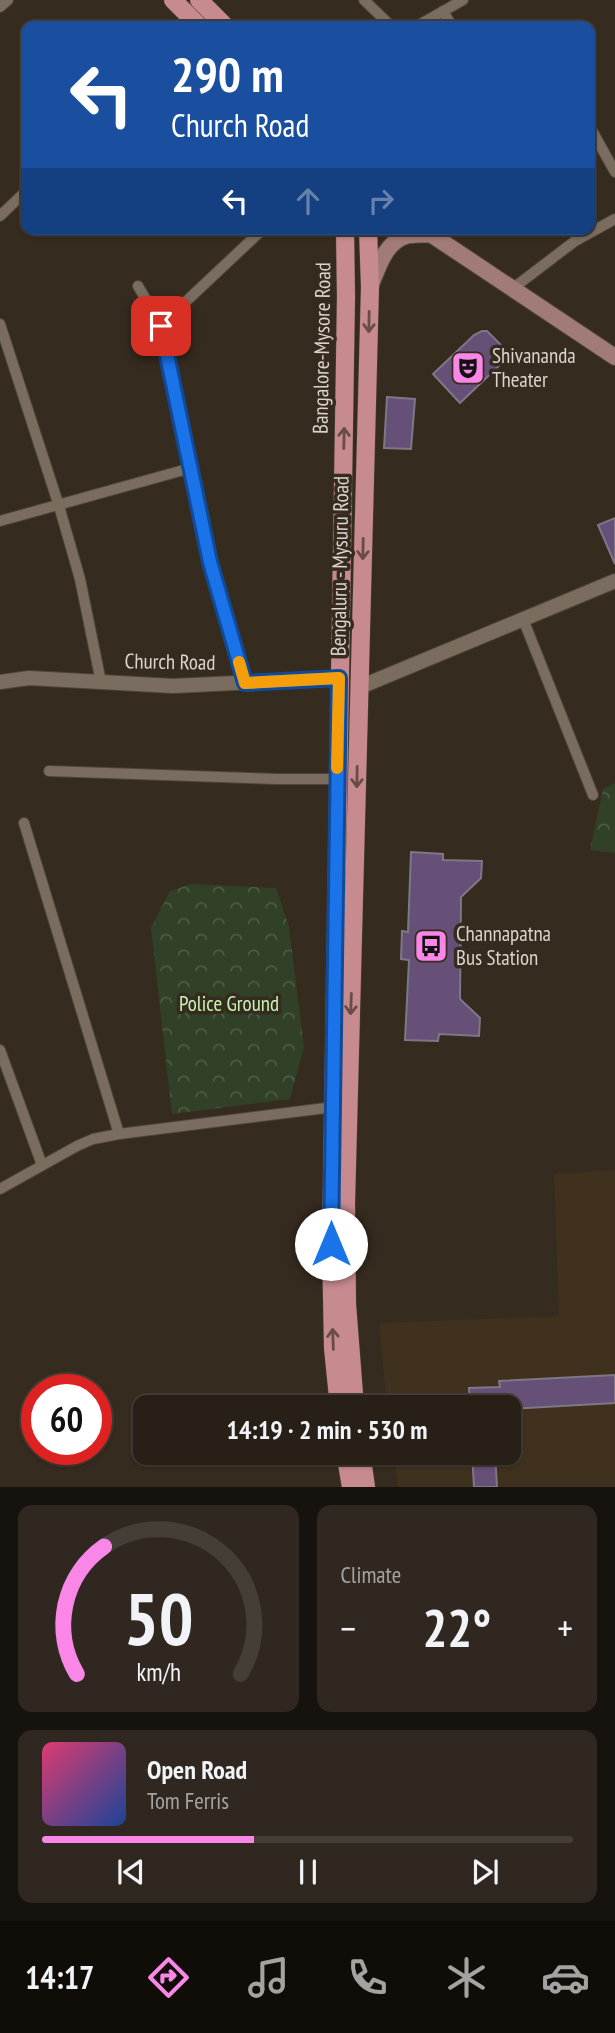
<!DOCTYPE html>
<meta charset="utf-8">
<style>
:root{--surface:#282017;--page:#302820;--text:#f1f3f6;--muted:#a5a3a1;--line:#443e36;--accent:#fa87e8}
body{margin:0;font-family:"PT Sans Narrow",sans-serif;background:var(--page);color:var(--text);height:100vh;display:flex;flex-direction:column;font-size:26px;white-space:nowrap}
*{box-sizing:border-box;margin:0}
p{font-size:23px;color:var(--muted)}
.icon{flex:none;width:38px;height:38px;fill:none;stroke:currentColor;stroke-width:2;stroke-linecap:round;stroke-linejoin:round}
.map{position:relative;height:1487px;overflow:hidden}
.sheet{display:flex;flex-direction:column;gap:18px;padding:18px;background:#16120d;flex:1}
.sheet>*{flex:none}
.hud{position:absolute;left:21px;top:21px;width:574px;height:214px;border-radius:14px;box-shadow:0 2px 5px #0004,0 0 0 2px var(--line);background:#1a4fa0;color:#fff;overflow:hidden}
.speed{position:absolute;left:21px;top:1374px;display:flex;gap:14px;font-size:35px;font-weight:700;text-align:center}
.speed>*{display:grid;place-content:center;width:91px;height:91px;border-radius:50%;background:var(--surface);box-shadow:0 2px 5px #0004,0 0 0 2px var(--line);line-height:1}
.speed .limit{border:10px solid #d22;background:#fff;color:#111}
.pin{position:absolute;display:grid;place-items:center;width:60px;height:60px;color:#fff;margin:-30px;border-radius:14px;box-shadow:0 4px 10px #0006}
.me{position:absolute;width:77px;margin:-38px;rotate:0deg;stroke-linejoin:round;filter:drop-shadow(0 0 5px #0008)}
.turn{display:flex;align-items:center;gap:24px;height:147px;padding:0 35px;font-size:32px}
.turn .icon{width:91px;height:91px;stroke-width:2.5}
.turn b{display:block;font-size:49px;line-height:60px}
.lanes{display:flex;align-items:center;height:66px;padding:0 35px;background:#0003;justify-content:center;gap:35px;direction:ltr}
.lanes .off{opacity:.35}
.big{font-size:52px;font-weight:600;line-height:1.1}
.sheet .tile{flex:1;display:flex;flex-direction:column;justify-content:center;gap:10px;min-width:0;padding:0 24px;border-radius:14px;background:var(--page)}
.sheet .dial{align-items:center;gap:0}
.dial svg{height:182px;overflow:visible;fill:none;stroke:var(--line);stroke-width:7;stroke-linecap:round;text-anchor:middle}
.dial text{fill:var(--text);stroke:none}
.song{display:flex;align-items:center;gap:21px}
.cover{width:84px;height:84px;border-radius:10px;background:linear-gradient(135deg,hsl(340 70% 55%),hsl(220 70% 35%))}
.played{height:7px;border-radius:4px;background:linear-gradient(90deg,var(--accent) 40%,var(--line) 40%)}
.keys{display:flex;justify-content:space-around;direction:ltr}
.heat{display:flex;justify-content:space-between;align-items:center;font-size:38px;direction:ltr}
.sheet .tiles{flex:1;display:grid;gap:18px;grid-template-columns:1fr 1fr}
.tile:last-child{grid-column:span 2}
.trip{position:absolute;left:133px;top:1395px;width:388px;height:70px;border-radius:14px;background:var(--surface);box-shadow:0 2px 5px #0004,0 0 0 2px var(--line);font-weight:600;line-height:70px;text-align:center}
.tab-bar{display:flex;height:112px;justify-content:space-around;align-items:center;background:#100d09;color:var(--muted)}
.tab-bar .icon{width:49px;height:49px}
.tab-bar .current{color:var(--accent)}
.tab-bar b{font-size:32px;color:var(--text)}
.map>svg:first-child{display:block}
.built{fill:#40311f}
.park{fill:url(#park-crowns)}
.building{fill:#665077;stroke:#7f7686;stroke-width:2}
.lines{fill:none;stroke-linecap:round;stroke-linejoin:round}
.minor-casing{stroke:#4f463b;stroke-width:12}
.tertiary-casing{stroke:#4f463b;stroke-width:16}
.secondary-casing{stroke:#4f463b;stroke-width:18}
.primary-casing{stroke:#4f463b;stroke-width:19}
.minor{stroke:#7a6d5f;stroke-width:10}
.tertiary{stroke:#7a6d5f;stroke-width:14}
.secondary{stroke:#a17b77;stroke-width:16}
.primary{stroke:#c78a8f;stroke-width:18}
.oneway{stroke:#694c46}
.route-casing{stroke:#114b97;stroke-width:18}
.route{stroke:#1a73e8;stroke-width:12}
.slow{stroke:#f59e0b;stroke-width:12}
.labels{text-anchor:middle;stroke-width:7;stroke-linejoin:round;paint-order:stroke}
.street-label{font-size:21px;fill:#dbd4cc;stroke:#362b1f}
.poi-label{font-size:21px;fill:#dbd4cc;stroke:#362b1f;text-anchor:start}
.park-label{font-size:21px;fill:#c7f3b2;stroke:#362b1f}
</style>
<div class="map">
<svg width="615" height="1487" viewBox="0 0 615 1487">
<defs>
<pattern id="park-crowns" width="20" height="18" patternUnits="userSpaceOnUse" patternTransform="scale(1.75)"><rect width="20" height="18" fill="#304127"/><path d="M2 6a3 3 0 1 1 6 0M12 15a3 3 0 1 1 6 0" fill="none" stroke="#4d5c45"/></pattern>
</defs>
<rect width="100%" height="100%" fill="#362b1f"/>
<path class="built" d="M615,1170V1487H398L393,1453L509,1452V1407H387L379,1323L559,1316L554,1174Z"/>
<g class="park">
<path d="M615,783V853L590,850L603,789Z"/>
<path d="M191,884L276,888L289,927L304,1047L290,1099L172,1114L151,928L170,891Z"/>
</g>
<g class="building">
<path d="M482,331H487L504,348L507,353L506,359L460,403L433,374L474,335Z"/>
<path d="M387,397L415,399L411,449L384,448Z"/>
<path d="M615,518V564L598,525Z"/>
<path d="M411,852L443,854V860L482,861L481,878L461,897L460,999L480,1018L479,1036L439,1034L438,1041L405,1040L409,960L401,959L402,931L408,932Z"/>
<path d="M615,1375V1403L509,1409L470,1407L469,1388L500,1387L499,1381Z"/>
<path d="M472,1452H495L497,1487H474Z"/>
</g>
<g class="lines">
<defs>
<g id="minor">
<path d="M364,0L391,26"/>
<path d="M0,7L8,0"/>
<path d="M443,11L452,26"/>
<path d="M417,26L463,0"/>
<path d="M590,127L615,172"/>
<path d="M0,216L26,191"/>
<path d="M138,286L161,325L210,562L245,683"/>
<path d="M512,289L575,241L615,219"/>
<path d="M0,324L59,506L80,579L101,682"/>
<path d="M161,325L263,229"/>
<path d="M0,521L191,468"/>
<path d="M523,619L593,795"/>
<path d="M49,771L277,779H337"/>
<path d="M24,823L119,1134"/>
<path d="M0,1050L42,1165"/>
<path d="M0,1189L77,1146L93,1139L119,1134L334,1107"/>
</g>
<g id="tertiary">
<path d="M0,682L29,678L173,686L339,678"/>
<path d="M360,687L615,581"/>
</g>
<g id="secondary">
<path d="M423,229L615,357"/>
<path d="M370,287C378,269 384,243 406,236C412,234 422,235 429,234"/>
</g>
<g id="primary">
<path d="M173,0L199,26"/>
<path d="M199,0L225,26"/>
<path d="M339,1407L333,1348L331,1244L346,297L345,229"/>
<path d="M355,1407L347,1304L346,1203L370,287L368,229"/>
<path d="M345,1452L351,1487"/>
<path d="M361,1452L366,1487"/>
</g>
</defs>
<use href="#minor" class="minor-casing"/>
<use href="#tertiary" class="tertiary-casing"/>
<use href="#secondary" class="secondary-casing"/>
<use href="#primary" class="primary-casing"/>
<use href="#minor" class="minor"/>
<use href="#tertiary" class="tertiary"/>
<use href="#secondary" class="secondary"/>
<use href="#primary" class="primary"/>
</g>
<defs><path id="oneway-shaft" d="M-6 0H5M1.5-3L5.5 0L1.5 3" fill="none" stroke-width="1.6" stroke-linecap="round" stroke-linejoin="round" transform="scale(1.75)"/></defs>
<g class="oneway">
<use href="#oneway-shaft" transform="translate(369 322) rotate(91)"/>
<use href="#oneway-shaft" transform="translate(344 438) rotate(-89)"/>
<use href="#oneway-shaft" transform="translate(363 549) rotate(91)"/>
<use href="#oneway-shaft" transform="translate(357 777) rotate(91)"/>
<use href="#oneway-shaft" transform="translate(351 1004) rotate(92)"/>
<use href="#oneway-shaft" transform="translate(333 1339) rotate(-92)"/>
</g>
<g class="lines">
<defs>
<path id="route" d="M161,326L210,562L245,683L339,678L331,1244"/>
</defs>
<use href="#route" class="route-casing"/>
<use href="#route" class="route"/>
<path class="slow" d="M239,662L245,683L339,678L337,768"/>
</g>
<defs>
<symbol id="theatre-square" viewBox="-11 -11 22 22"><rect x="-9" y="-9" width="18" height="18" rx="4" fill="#fa87e8" stroke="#362b1f"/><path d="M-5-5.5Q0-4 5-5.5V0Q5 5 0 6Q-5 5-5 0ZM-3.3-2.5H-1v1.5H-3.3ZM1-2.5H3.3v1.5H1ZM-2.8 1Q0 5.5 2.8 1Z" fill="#111"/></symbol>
<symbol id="bus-square" viewBox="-11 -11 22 22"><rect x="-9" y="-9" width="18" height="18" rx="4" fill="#fa87e8" stroke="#362b1f"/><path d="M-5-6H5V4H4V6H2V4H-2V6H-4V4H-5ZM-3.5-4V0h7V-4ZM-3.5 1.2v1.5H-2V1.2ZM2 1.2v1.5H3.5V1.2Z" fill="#111"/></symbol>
</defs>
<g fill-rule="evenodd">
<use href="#theatre-square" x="449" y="349" width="38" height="38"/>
<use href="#bus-square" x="412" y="927" width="38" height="38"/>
</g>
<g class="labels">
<g class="street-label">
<text transform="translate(322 348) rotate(-89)" y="7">Bangalore-Mysore Road</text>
<text transform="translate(340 566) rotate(-89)" y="7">Bengaluru - Mysuru Road</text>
<text transform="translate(170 662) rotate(1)" y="7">Church Road</text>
</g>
<g class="poi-label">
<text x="492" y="363">Shivananda<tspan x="492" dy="24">Theater</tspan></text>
<text x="456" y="941">Channapatna<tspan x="456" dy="24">Bus Station</tspan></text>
</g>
<g class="park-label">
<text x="229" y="1011">Police Ground</text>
</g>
</g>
</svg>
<div class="speed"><div class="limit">60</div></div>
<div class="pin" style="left:161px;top:326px;background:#d93025"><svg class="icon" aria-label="arrive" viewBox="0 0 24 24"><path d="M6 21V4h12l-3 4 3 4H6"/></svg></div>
<svg class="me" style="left:331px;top:1244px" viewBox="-20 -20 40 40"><circle r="19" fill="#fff"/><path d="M0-13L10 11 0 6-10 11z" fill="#1a73e8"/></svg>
<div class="trip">14:19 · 2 min · 530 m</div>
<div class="hud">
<div class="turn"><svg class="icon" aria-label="left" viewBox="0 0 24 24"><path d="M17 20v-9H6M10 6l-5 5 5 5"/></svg><div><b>290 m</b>Church Road</div></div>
<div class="lanes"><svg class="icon" aria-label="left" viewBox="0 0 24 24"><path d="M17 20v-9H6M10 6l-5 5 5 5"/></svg><svg class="icon off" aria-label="ahead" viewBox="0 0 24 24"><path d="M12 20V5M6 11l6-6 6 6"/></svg><svg class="icon off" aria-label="right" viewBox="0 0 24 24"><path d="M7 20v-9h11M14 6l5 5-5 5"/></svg></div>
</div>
</div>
<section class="sheet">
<div class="tiles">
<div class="tile dial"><svg viewBox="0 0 100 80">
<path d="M14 69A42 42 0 1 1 86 69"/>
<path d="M14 69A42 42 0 0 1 26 13" stroke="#fa87e8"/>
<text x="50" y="56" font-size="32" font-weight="700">50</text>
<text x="50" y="72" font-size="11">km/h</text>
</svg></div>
<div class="tile"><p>Climate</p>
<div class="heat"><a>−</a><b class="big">22°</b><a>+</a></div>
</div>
<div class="tile">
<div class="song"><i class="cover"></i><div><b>Open Road</b><p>Tom Ferris</p></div></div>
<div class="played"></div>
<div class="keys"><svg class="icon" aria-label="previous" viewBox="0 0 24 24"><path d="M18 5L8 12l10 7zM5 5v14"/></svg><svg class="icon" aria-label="pause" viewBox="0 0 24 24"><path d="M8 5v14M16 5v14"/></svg><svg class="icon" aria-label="next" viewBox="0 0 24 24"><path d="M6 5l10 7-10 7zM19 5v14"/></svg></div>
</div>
</div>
</section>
<nav class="tab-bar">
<b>14:17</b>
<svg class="icon current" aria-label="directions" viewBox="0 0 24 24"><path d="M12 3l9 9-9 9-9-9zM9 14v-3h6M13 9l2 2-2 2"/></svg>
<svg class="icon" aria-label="music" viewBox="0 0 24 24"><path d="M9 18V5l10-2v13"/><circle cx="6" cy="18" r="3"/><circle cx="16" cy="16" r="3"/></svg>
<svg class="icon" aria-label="phone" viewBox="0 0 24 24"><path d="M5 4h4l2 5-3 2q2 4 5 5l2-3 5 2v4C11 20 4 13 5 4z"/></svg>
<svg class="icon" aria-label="climate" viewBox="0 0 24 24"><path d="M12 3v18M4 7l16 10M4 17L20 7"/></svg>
<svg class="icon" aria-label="car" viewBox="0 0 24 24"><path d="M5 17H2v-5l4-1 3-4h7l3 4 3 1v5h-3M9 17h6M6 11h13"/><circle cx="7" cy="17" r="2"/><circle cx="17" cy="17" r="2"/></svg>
</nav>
